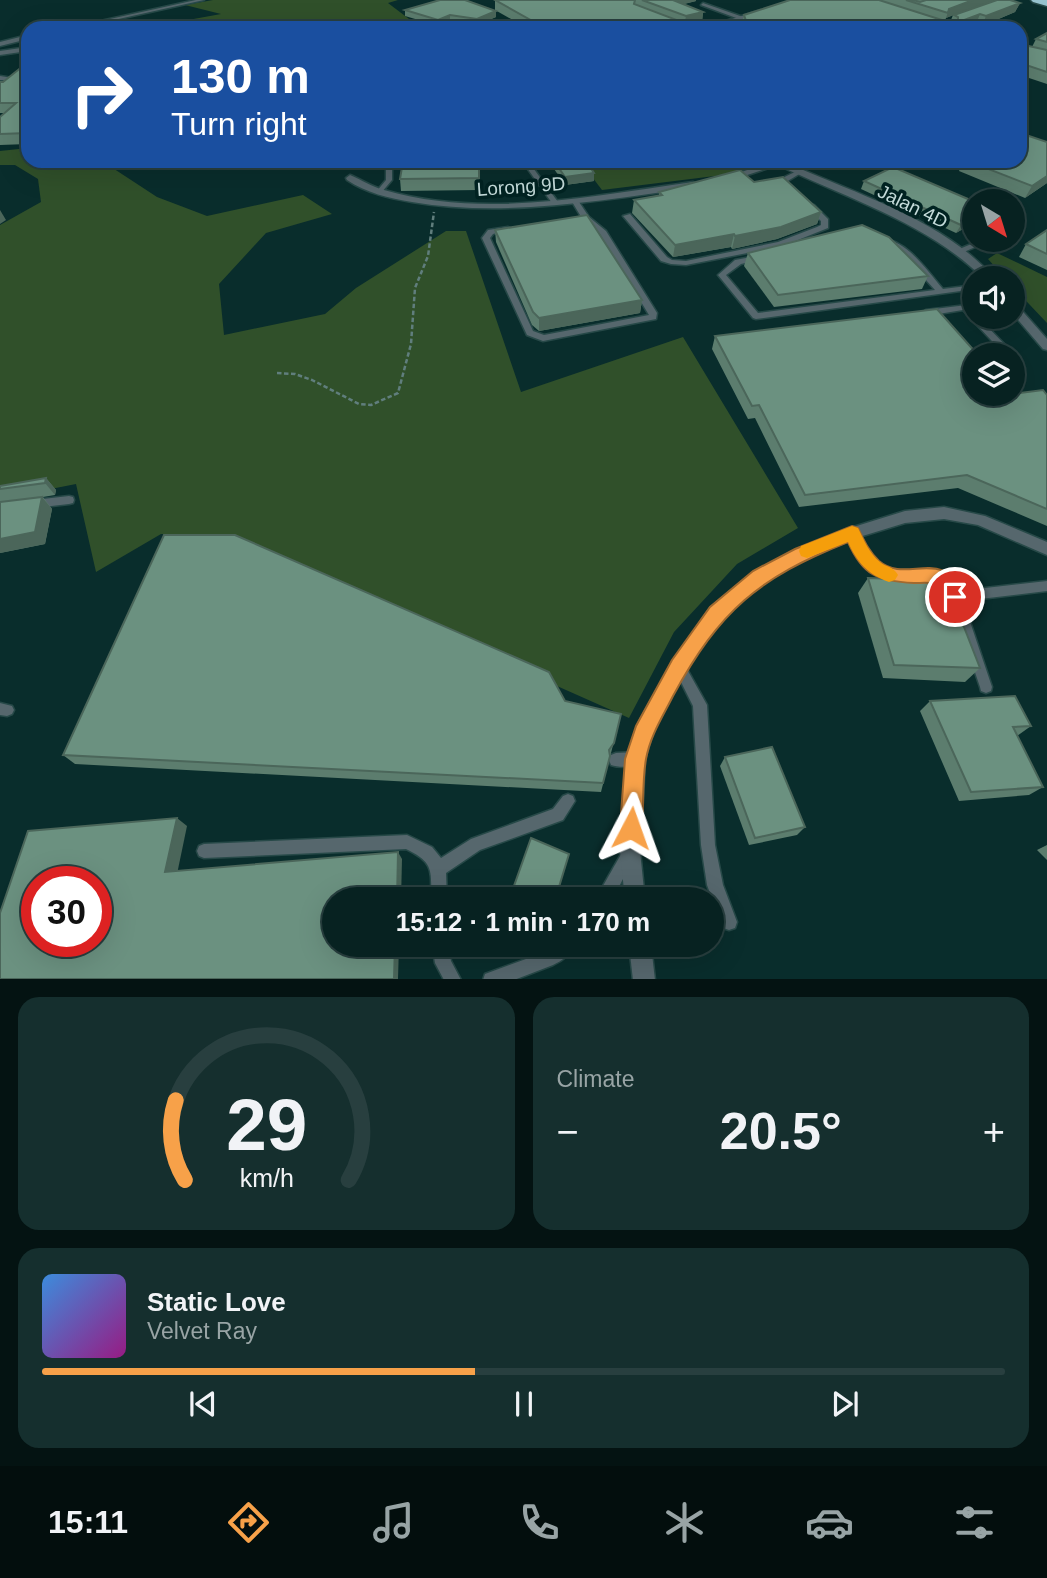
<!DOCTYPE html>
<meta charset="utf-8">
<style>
:root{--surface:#072221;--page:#152f2e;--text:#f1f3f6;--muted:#98a4a5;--line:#283f3f;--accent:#f7a149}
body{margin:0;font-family:Arial,sans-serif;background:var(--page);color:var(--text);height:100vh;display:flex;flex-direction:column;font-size:26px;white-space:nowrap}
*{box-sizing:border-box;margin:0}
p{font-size:23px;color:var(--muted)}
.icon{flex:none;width:38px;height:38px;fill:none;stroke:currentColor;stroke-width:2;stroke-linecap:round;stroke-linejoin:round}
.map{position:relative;height:979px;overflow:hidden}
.details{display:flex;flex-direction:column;gap:18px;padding:18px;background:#041312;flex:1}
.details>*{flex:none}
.guide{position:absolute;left:21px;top:21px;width:1006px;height:147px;border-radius:21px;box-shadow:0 7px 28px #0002,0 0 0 2px var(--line);background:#1a4fa0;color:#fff;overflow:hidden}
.needle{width:46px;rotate:142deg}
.fabs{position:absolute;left:962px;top:189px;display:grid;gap:14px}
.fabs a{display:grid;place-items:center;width:63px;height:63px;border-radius:50%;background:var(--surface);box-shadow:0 7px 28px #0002,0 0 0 2px var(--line);font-size:35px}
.speed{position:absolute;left:21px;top:866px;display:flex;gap:14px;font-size:35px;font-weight:700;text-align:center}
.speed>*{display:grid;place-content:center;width:91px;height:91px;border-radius:50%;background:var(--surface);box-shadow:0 7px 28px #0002,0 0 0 2px var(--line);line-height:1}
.speed .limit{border:10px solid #d22;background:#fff;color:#111}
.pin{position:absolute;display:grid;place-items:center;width:60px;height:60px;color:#fff;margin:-30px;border:4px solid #fff;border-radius:50%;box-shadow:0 2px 7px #0007}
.me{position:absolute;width:77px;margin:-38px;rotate:4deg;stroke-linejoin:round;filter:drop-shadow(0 0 5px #0008)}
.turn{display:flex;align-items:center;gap:24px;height:147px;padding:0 35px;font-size:32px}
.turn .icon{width:91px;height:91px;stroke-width:2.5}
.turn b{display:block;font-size:49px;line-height:60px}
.big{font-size:52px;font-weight:700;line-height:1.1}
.details .widget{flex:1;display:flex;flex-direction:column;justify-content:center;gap:10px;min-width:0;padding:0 24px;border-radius:21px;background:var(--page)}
.details .dial{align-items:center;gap:0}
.dial svg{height:182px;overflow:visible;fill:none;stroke:var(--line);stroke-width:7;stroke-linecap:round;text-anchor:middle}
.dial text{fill:var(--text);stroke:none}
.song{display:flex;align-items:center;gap:21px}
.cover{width:84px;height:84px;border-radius:10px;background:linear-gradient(135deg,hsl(210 70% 55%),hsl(310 70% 35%))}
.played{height:7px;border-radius:4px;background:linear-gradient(90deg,var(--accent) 45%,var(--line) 45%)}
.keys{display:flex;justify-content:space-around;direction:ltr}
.heat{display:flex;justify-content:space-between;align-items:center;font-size:38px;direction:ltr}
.details .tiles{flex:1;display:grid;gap:18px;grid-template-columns:1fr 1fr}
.widget:last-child{grid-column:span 2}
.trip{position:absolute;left:322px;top:887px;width:402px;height:70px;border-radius:35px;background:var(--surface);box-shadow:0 7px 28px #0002,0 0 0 2px var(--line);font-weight:700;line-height:70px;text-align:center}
.tab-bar{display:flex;height:112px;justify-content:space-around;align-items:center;background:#030e0d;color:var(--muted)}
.tab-bar .icon{width:49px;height:49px}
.tab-bar .active{color:var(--accent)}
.tab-bar b{font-size:32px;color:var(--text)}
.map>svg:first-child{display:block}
.green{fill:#30502a}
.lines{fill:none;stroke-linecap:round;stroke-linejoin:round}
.lane-casing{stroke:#274948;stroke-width:3}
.street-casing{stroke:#274948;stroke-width:3}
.highway-casing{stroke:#274948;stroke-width:3}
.path{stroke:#607e7d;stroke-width:2.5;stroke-dasharray:4.5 2.5;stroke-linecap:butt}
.lane{fill:#56676d;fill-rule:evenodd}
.street{fill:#56676d;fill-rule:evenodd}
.highway{fill:#96c2ce;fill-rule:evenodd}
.wall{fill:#5c7d6e;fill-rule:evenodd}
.shaded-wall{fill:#4b665a}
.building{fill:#6b9180;stroke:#4b665a;stroke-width:2;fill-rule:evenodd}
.route{fill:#f7a149;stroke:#a1692f;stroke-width:2}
.slow{fill:#f59e0b}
.labels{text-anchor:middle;stroke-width:7;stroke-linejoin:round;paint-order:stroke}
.far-street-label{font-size:19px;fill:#c4dbda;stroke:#002322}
</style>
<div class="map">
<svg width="1047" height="980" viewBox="0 0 1047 980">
<rect width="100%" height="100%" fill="#092d2c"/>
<g class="green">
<path d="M213,0H398L388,3L417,25C326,23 235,28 144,28L221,14L185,5Z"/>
<path d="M28,148V161H102L157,197L207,216L303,195L332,214L266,233L219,284L224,335L325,314L356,288L446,231H466L521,392L683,337L798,528L737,564L674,632L629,718L226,539L161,534L96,572L76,484L0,499V225L41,202L38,179L15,165H0V151Z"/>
<path d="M580,161H763L731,174L602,190Z"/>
<path d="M997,253L1047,277V323L1013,287V278H1005L988,259Z"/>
</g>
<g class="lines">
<defs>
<g id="lane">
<path d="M196,0H204L78,28H69Z"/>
<path d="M703,3L743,17V18L739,19L701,5Z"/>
<path d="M660,20L682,28H676L660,22Z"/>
<path d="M28,35V39L0,46V42Z"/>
<path d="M0,76L19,79L16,81L0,80Z"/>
<path d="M386,161H392V180L381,193L379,194L376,192L386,180Z"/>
<path d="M522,161H528L558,202L556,203H552Z"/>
<path d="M905,161H912L909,163Z"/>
<path d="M799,170L802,172L801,173L786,182L773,186L770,184Z"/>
<path d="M573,199H577L589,217L606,231L657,313L656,319L543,341L527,335L482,238L488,230L508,227L512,229L493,234L490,238L533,331L544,335L649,315L600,234L583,220L571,200Z"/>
<path d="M808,205H814L828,219V228L783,246L686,265L671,264L661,261L623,216L630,214L667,257L672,260L686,261L778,242L817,227L821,225V221L808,209Z"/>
<path d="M883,239C907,240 928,272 943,289L975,285V289L756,319L753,318L718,275L735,260L762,255V259L741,264L726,275L758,313L935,290L899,250L883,243Z"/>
<path d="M981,240H991L964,252L957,250Z"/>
<path d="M975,304V309H971L975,313V317H978L1013,353L1014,355L1013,357V355H1005L963,310L926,316L922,313L926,310Z"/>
<path d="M69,496L73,497L74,500L73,503L69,504L34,508L30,507L29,504L30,501L34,500Z"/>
<path d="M852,529L856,530C862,541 868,554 879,563C891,574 907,568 923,570C935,570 945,575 955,581L959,591L1047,581V591L963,601L992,687L991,691L986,693L981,691L980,687L946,587C931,580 919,579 903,580C872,580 859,557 846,533L848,530Z"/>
<path d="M679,660L683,662L707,705L715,845L723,885L737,922L735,928L729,930L723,928L707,885L701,845L693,706L673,666L675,662Z"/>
<path d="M0,703L12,706L14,710L12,714L7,716L0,715Z"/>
<path d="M636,752L641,754L643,759L641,764C633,767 619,768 611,765L609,760L611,755L616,753Z"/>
<path d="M568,794L573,796L575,801L563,820L480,850L446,873L447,900H431C431,871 435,863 406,849L204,858L199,856L197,851L199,846L204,844L407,835L432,847L441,858L471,839L553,809L563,796Z"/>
<path d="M629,847L634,849L636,854L612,900H595L624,849Z"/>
<path d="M432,945H448L451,961L461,980H444L435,963Z"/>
<path d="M555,945H575C571,954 562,961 553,965L514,980H483L485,974L548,951Z"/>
</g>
<g id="street">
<path d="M761,10L763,13L713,28H703Z"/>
<path d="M267,26H369L372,28H264Z"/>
<path d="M28,47V51L0,55V51Z"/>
<path d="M772,161H783C852,193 944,219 994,278H983C926,222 848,199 778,165L729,181L722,179Z"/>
<path d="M350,175C362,180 372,187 384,190C484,219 592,196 693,182L698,185L693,188C600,200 506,218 412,202C389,198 366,193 347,180L346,178Z"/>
<path d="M1013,304L1017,305L1047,339V350L1043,349L1013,314Z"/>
<path d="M944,507L985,516L1047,542V555L978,525L944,519L905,523L856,538L806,558L765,581L722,618L685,671L654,729L645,759L640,851L645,900H625L620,851L627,759L640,720L673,661L710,608L755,571L796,550L847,529L905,511Z"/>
<path d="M629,945H651L655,980H633Z"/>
</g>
<path id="highway" d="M1031,0H1047V6L1033,2Z"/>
</defs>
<use href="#lane" class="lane-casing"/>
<use href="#street" class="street-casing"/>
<use href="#highway" class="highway-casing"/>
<path class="path" d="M277,373L295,374L312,380L359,404L371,405L398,393L411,344L415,288L428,256L434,212"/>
<use href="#lane" class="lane"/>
<use href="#street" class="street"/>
<use href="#highway" class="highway"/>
</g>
<g class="wall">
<path d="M495,0H696V1L684,4L703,12L702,22L684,26L673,22L672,28H527L495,10Z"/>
<path d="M790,0H995L974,8L1020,3L1015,12L982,26L976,24L965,28H726L742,22L744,15ZM953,15L951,20L945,21L946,18Z"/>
<path d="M405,10L496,11V17L477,25L450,21L439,26L405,16Z"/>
<path d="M1047,33V84L1020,75V47H1032L1036,39Z"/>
<path d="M28,62V144L0,145V117L4,113H0V82H3Z"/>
<path d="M1047,142V183L1025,198L959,171L961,166L952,163L953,161H1020Z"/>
<path d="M480,161L479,190L401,191L400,179Z"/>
<path d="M552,161H586L594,173V181L565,185L552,166Z"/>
<path d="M864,181L975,202V222L956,233L861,189Z"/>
<path d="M754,182L821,212L817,224L777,239L732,249L731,247L673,257L632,213L634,200L659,196V192Z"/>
<path d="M495,230L642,300L640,313L539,331L532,325L496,242Z"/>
<path d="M1047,230V270L1019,257L1026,244Z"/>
<path d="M748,253L928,276L922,289L774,307L744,266Z"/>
<path d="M715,336L975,394L1047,395V526L958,488L799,507L755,418L748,419L712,349Z"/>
<path d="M46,478L56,490L55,495L43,497L52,509L45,544L0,553V486Z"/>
<path d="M868,578L980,668L965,682L883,678L858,593Z"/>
<path d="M565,701L621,714L601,792L75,764L63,755Z"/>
<path d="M930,701L1031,726L1017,736L1043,787L1029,795L959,801L920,711Z"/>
<path d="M725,757L805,827L797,835L749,845L720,766Z"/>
<path d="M1047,845V860L1037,850Z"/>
</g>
<g class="shaded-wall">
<path d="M669,0H696V1L668,8Z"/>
<path d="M973,0H995L946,18L949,9Z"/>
<path d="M1020,3L1015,12L982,26L986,16Z"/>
<path d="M496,11V17L477,25V19Z"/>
<path d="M703,12L702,22L684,26L686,16Z"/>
<path d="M980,14L976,24L965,28H943Z"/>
<path d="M450,15V21L439,26L438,20Z"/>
<path d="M674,19L672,28H640Z"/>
<path d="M594,173V181L565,185V177Z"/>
<path d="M1047,176V183L1025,198L1032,186Z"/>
<path d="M0,210L6,220L0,224Z"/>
<path d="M821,212L817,224L777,239L732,249L735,236Z"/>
<path d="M975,216V222L956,233L961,225Z"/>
<path d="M734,234L731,247L673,257L675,245Z"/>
<path d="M642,300L640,313L539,331V318Z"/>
<path d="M46,478L56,490L55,495L45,483Z"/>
<path d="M42,497L52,509L45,544L0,553V539Z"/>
<path d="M177,818L187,826L176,879L165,872Z"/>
<path d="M398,852L402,859L401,900H397Z"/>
<path d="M395,945H399L398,979H394Z"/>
</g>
<g class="building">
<path d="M440,0H465L496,11L477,19L450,15L438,20L405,10Z"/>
<path d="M495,0H635L634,4L674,19L640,28H545Z"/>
<path d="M642,0H673L703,12L686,16Z"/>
<path d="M790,0H879L945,21L958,20V17L954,15L997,0H1010L1020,3L986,16L980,14L943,28H726L746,21L744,15Z"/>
<path d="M906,0H913L920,2L926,0H973L949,9L948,13Z"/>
<path d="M1047,33V42L1036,39Z"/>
<path d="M1024,45L1047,50V72L1020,63V47Z"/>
<path d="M28,62V133L0,134V117L16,103H0V82H3Z"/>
<path d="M1020,133L1047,142V176L1032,186L968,161H1020Z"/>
<path d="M403,161H479V178L400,179Z"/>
<path d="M554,161H586L594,173L565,177Z"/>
<path d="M893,167L975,202V216L961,225L864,181Z"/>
<path d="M740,170L754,182L783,177L821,212L781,227L735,236L734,234L675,245L634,200L662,195L659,192Z"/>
<path d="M587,215L642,300L539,318L533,312L495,230Z"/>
<path d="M862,225L889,237L928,276L778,295L748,253Z"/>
<path d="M1047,230V254L1026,244Z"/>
<path d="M937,309L978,355H975V394H1013L1043,390L1047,395V509L967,475L805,495L759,405L752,406L715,336Z"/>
<path d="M46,478L45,483L0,489V486Z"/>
<path d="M42,497L35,532L0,539V502Z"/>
<path d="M164,535H235L549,672L565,701L621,714L614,743L609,750L610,756L603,783L63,755Z"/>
<path d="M868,578L946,581L980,668L894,665Z"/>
<path d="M1015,696L1031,726L1013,727L1043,787L971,792L930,701Z"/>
<path d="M772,747L805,827L755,838L725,757Z"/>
<path d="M177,818L165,872L398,852L397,900H334V945H395L394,979H0V913L28,831ZM37,882H96V942H37Z"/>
<path d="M531,838L569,854L555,900H509Z"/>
</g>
<path class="route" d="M852,526L858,528C864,540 869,552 879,561C907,585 944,544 964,597L962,603L955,605L949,603C946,596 944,587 937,584C931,582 921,583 914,583C878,581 863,576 848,542C758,578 720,610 673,696C663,716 650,736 646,759C642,781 644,806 642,828L639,836L631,839L623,836L620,828L625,759L636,726L672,660L710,607L753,571L795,549Z"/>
<path class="slow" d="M852,526L858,528C864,540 869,553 880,562C886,567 893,566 898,575L895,580L889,582C867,574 857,562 848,542L807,558L801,556L799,551L801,546Z"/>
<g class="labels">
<g class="far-street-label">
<text transform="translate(521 186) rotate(-4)" y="7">Lorong 9D</text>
<text transform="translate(913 206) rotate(26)" y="7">Jalan 4D</text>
</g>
</g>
</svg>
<div class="fabs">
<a><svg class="needle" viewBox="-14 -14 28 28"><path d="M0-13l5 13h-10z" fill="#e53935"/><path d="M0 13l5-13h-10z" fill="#98a4a5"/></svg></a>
<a><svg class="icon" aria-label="sound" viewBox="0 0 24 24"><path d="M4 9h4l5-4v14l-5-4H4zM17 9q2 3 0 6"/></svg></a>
<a><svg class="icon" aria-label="layers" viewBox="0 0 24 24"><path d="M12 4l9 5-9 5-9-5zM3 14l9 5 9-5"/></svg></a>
</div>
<div class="speed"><div class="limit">30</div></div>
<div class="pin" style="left:955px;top:597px;background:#d93025"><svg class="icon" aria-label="arrive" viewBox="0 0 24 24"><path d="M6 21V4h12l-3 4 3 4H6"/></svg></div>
<svg class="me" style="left:631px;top:828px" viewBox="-20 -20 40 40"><path d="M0-17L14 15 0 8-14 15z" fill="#f7a149" stroke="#fff" stroke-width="4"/></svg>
<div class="trip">15:12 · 1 min · 170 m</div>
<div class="guide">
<div class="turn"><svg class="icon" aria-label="right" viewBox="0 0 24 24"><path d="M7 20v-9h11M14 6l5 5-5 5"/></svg><div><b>130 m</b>Turn right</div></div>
</div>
</div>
<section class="details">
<div class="tiles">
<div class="widget dial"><svg viewBox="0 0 100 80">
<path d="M14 69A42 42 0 1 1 86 69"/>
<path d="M14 69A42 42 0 0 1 10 34" stroke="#f7a149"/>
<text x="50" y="56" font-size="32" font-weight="700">29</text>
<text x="50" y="72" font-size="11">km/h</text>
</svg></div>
<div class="widget"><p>Climate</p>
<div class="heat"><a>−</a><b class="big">20.5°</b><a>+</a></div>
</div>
<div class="widget">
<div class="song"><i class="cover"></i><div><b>Static Love</b><p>Velvet Ray</p></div></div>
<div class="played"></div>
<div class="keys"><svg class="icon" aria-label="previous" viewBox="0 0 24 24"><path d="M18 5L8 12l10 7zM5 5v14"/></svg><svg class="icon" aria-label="pause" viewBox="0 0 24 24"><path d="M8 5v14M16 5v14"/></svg><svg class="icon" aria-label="next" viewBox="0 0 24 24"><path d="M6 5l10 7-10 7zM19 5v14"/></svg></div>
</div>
</div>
</section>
<nav class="tab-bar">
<b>15:11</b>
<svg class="icon active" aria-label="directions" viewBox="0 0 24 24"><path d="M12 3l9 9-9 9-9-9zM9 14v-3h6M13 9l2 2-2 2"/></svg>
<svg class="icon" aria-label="music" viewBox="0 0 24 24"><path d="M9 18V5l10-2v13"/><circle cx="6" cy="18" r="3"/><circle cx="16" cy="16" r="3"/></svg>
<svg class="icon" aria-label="phone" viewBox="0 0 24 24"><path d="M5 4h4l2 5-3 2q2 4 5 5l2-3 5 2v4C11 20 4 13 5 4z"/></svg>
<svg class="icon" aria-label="climate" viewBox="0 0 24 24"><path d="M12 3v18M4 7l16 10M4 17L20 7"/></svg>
<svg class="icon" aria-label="car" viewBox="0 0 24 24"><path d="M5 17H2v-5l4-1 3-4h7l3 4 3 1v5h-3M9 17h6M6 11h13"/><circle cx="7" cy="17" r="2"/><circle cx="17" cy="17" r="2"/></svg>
<svg class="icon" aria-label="filters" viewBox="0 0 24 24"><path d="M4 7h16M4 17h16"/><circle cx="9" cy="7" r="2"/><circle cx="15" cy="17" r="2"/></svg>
</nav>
